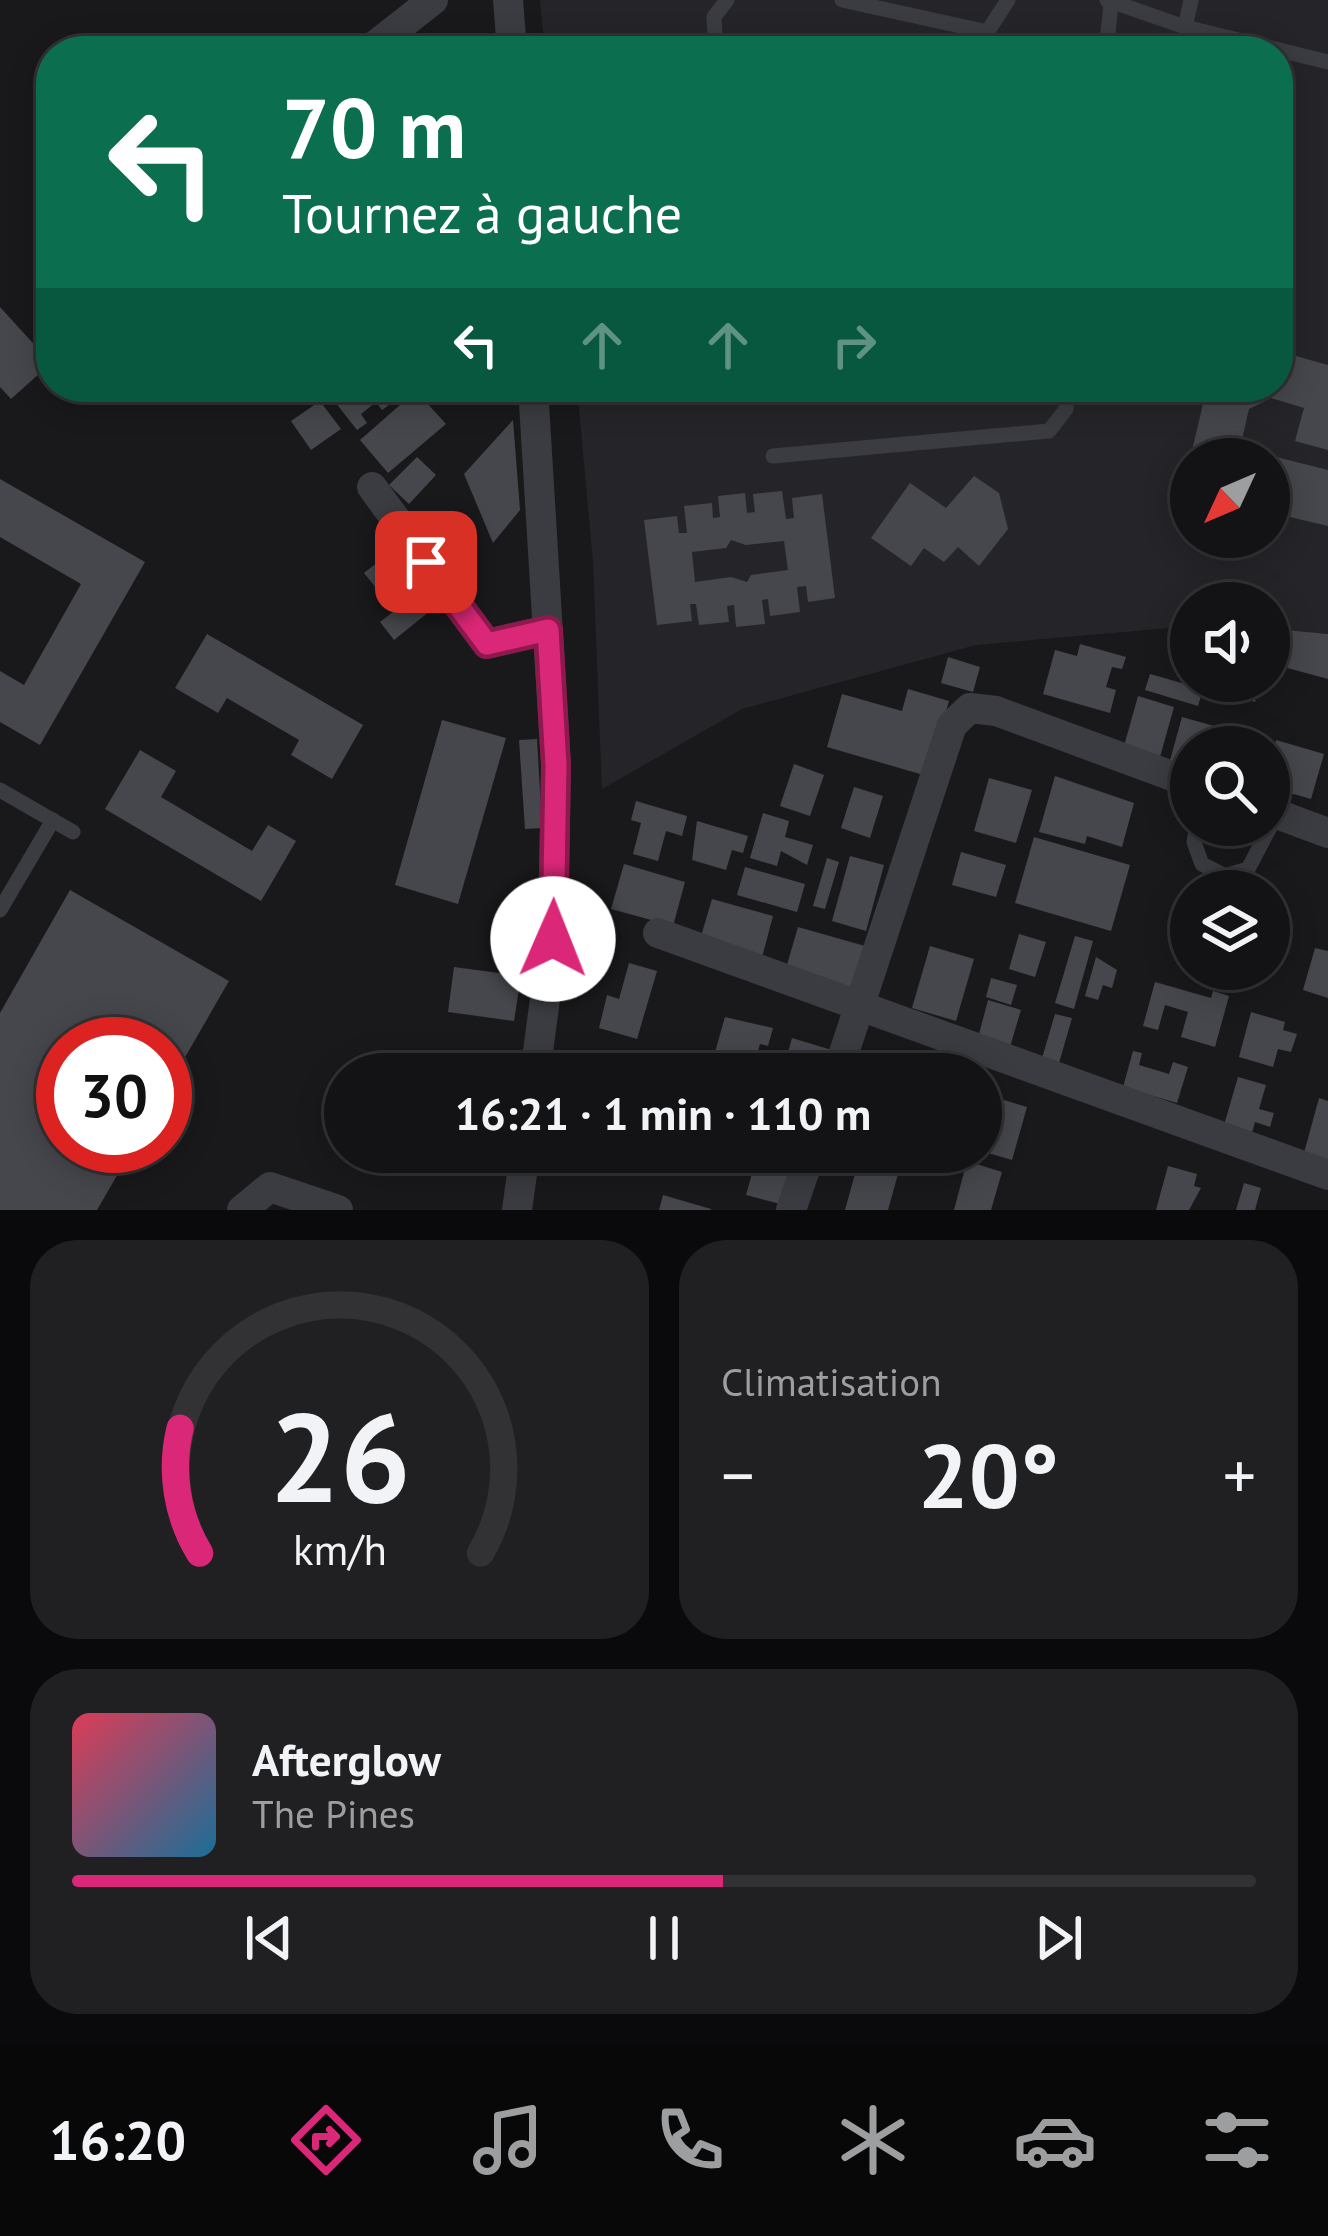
<!DOCTYPE html>
<html lang="fr">
<meta charset="utf-8">
<style>
:root{--surface:#131315;--page:#202022;--text:#f1f3f6;--muted:#9d9ea0;--line:#323234;--accent:#db2777}
body{margin:0;font-family:"PT Sans",sans-serif;background:var(--page);color:var(--text);height:100vh;display:flex;flex-direction:column;font-size:45px;white-space:nowrap}
*{box-sizing:border-box;margin:0}
p{font-size:39px;color:var(--muted)}
.icon{flex:none;width:66px;height:66px;fill:none;stroke:currentColor;stroke-width:2;stroke-linecap:round;stroke-linejoin:round}
.map{position:relative;height:1210px;overflow:hidden}
.panel{display:flex;flex-direction:column;gap:30px;padding:30px;background:#0a0a0c;flex:1}
.panel>*{flex:none}
.banner{position:absolute;left:36px;top:36px;width:1257px;height:366px;border-radius:48px;box-shadow:0 6px 30px #0003,0 0 0 3px var(--line);background:#0b6e4f;color:#fff;overflow:hidden}
.needle{width:78px;rotate:226deg}
.tools{position:absolute;left:1170px;top:438px;display:grid;gap:24px}
.tools a{display:grid;place-items:center;width:120px;height:120px;border-radius:50%;background:var(--surface);box-shadow:0 6px 30px #0003,0 0 0 3px var(--line);font-size:60px}
.speed{position:absolute;left:36px;top:1017px;display:flex;gap:24px;font-size:60px;font-weight:700;text-align:center}
.speed>*{display:grid;place-content:center;width:156px;height:156px;border-radius:50%;background:var(--surface);box-shadow:0 6px 30px #0003,0 0 0 3px var(--line);line-height:1}
.speed .limit{border:18px solid #d22;background:#fff;color:#111}
.pin{position:absolute;display:grid;place-items:center;width:102px;height:102px;color:#fff;margin:-51px;border-radius:24px;box-shadow:0 6px 18px #0006}
.me{position:absolute;width:132px;margin:-66px;rotate:1deg;stroke-linejoin:round;filter:drop-shadow(0 0 9px #0008)}
.turn{display:flex;align-items:center;gap:42px;height:252px;padding:0 48px;font-size:54px}
.turn .icon{width:156px;height:156px;stroke-width:2.5}
.turn b{display:block;font-size:84px;line-height:102px}
.lanes{display:flex;align-items:center;height:114px;padding:0 48px;background:#0003;justify-content:center;gap:60px;direction:ltr}
.lanes .off{opacity:.35}
.big{font-size:90px;font-weight:700;line-height:1.1}
.panel .card{flex:1;display:flex;flex-direction:column;justify-content:center;gap:18px;min-width:0;padding:0 42px;border-radius:48px;background:var(--page)}
.panel .dial{align-items:center;gap:0}
.dial svg{height:312px;overflow:visible;fill:none;stroke:var(--line);stroke-width:7;stroke-linecap:round;text-anchor:middle}
.dial text{fill:var(--text);stroke:none}
.song{display:flex;align-items:center;gap:36px}
.cover{width:144px;height:144px;border-radius:18px;background:linear-gradient(135deg,hsl(350 70% 55%),hsl(200 70% 35%))}
.played{height:12px;border-radius:6px;background:linear-gradient(90deg,var(--accent) 55%,var(--line) 55%)}
.keys{display:flex;justify-content:space-around;direction:ltr}
.heat{display:flex;justify-content:space-between;align-items:center;font-size:66px;direction:ltr}
.panel .tiles{flex:1;display:grid;gap:30px;grid-template-columns:1fr 1fr}
.card:last-child{grid-column:span 2}
.trip{position:absolute;left:324px;top:1053px;width:678px;height:120px;border-radius:60px;background:var(--surface);box-shadow:0 6px 30px #0003,0 0 0 3px var(--line);font-weight:700;line-height:120px;text-align:center}
.tab-bar{display:flex;height:192px;justify-content:space-around;align-items:center;background:#080808;color:var(--muted)}
.tab-bar .icon{width:84px;height:84px}
.tab-bar .current{color:var(--accent)}
.tab-bar b{font-size:54px;color:var(--text)}
.map>svg:first-child{display:block}
.built{fill:#252529;fill-rule:evenodd}
.building{fill:#46474c;fill-rule:evenodd}
.lines{fill:none;stroke-linecap:round;stroke-linejoin:round}
.lane{stroke:#3a3c41;stroke-width:15}
.street{stroke:#3a3c41;stroke-width:30}
.route-casing{stroke:#8e194d;stroke-width:30}
.route{stroke:#db2777;stroke-width:21}
</style>
<div class="map">
<svg width="1328" height="1210" viewBox="0 0 1328 1210">
<rect width="100%" height="100%" fill="#19191c"/>
<path class="built" d="M540,0H1328V634L1269,629V603H1191V626L976,645L742,709L602,789L593,562L577,387H1278V51H545ZM1191,459H1269V537H1191Z"/>
<g class="building">
<path d="M0,307L51,363L11,399L0,387Z"/>
<path d="M1278,351L1328,365V450L1295,441L1304,408L1271,398L1249,409L1240,448L1328,470V526L1269,512V459H1190L1207,387H1278Z"/>
<path d="M336,387H393L388,391L396,400L382,410L376,402L361,414L367,423L357,430L328,393Z"/>
<path d="M416,391L446,424L388,473L360,440Z"/>
<path d="M320,401L341,429L311,450L291,421Z"/>
<path d="M513,420L520,510L493,543L464,474Z"/>
<path d="M417,457L436,475L409,504L389,485Z"/>
<path d="M974,476L999,493L1008,529L979,566L958,547L944,562L924,548L911,566L871,538L910,483L946,508Z"/>
<path d="M0,479L145,562L40,745L0,722V671L24,685L81,584L0,537Z"/>
<path d="M782,491L786,519L794,518L792,498L822,494L835,598L808,602L806,586L797,587L800,612L770,616L768,599L762,600L765,624L736,627L734,605L727,606L729,622L699,625L696,604H690L692,621L657,625L644,520L677,516L679,533H687L684,506L712,503L713,518L720,517L718,496L745,493L747,513L755,512L753,494ZM731,540L746,545L784,541L788,570L751,575L747,582L731,577L695,582L692,552L726,548Z"/>
<path d="M388,554L413,585L389,604L364,573Z"/>
<path d="M416,594L430,611L394,640L380,622Z"/>
<path d="M1275,629L1328,634V679L1269,663Z"/>
<path d="M207,634L363,725L332,779L291,755L299,740L227,698L218,713L175,688Z"/>
<path d="M1080,644L1126,657L1122,669L1112,667L1106,687L1116,690L1110,713L1043,694L1055,650L1077,656Z"/>
<path d="M948,657L980,667L973,692L941,683Z"/>
<path d="M1150,674L1203,689L1198,706L1145,690Z"/>
<path d="M1217,681H1261L1255,702L1214,690Z"/>
<path d="M908,689L949,701L927,776L827,747L842,694L902,711Z"/>
<path d="M1138,696L1174,707L1160,757L1124,746Z"/>
<path d="M1182,717L1246,735L1242,747H1191V771L1169,764Z"/>
<path d="M442,720L506,738L458,904L395,885Z"/>
<path d="M537,739L542,828L525,829L519,740Z"/>
<path d="M1276,740L1324,754L1311,799L1269,787Z"/>
<path d="M140,750L176,771L161,797L252,851L268,825L296,841L261,901L105,809Z"/>
<path d="M794,764L824,775L810,816L780,806Z"/>
<path d="M1055,776L1134,803L1122,847L1087,836L1085,844L1039,832Z"/>
<path d="M989,778L1032,790L1016,843L974,831Z"/>
<path d="M854,787L883,796L870,838L841,828Z"/>
<path d="M636,801L687,816L682,836L666,831L658,861L633,854L641,823L631,820Z"/>
<path d="M763,813L789,821L785,837L813,845L807,865L781,851L777,866L750,858Z"/>
<path d="M697,821L748,836L743,853L732,850L726,870L692,860Z"/>
<path d="M1034,837L1130,865L1111,931L1015,903Z"/>
<path d="M961,852L1006,865L996,897L952,885Z"/>
<path d="M850,856L884,865L866,931L832,921Z"/>
<path d="M827,858L839,862L825,909L813,906Z"/>
<path d="M624,864L685,882L673,926L611,909Z"/>
<path d="M745,867L805,884L797,912L737,895Z"/>
<path d="M70,890L229,981L165,1092V1044H63V1146H134L97,1210H0V1013Z"/>
<path d="M712,899L773,916L761,961L699,943Z"/>
<path d="M798,927L865,946L852,994L784,975Z"/>
<path d="M1019,934L1046,942L1035,977L1009,969Z"/>
<path d="M1075,936L1093,941L1074,1009L1055,1003Z"/>
<path d="M930,946L974,959L956,1021L912,1008Z"/>
<path d="M1315,948L1328,951V998L1303,990Z"/>
<path d="M1096,957L1117,970L1112,988L1103,985L1098,1000L1085,996Z"/>
<path d="M629,963L657,971L637,1039L599,1028L607,995L619,999Z"/>
<path d="M454,967L521,976L514,1021L448,1012Z"/>
<path d="M991,978L1017,985L1011,1005L986,997Z"/>
<path d="M1155,982L1211,998L1213,991L1229,996L1215,1047L1181,1037L1188,1012L1165,1005L1158,1030L1143,1026Z"/>
<path d="M988,1000L1021,1010L1010,1047L978,1038Z"/>
<path d="M1251,1012L1285,1022L1283,1030L1297,1034L1291,1052L1278,1049L1273,1067L1239,1057Z"/>
<path d="M1055,1014L1072,1018L1059,1063L1042,1058Z"/>
<path d="M725,1017L773,1028L768,1046L760,1044L754,1064L715,1052Z"/>
<path d="M792,1038L835,1051L828,1074H782Z"/>
<path d="M1133,1051L1142,1053L1139,1065L1169,1074L1173,1062L1188,1067L1177,1103L1123,1087Z"/>
<path d="M614,1058L665,1073V1074H609Z"/>
<path d="M1238,1077L1266,1085L1259,1109L1274,1113L1270,1127L1255,1122L1252,1133L1224,1125Z"/>
<path d="M981,1093L1027,1107L1012,1160L981,1151Z"/>
<path d="M1319,1098L1328,1101V1160L1304,1153Z"/>
<path d="M758,1152H799L784,1205L746,1195Z"/>
<path d="M866,1152H918L914,1167Z"/>
<path d="M967,1161L1002,1172L991,1210H954Z"/>
<path d="M858,1163L898,1174L888,1210H845Z"/>
<path d="M1168,1166L1197,1174L1194,1186L1201,1188L1189,1210H1156Z"/>
<path d="M1244,1183L1261,1188L1255,1210H1236Z"/>
<path d="M663,1195L711,1209V1210H659Z"/>
</g>
<g class="lines">
<g class="lane">
<path d="M842,0L983,31"/>
<path d="M1107,0L1185,27L1328,62"/>
<path d="M1185,27L1191,0"/>
<path d="M716,51L714,17L727,0"/>
<path d="M975,51L1008,0"/>
<path d="M1106,51L1111,4"/>
<path d="M773,456L1049,431L1066,409L1068,387"/>
<path d="M0,790L73,832"/>
<path d="M1197,825L1194,842L1202,864L1225,876L1248,869L1277,814"/>
<path d="M0,910L53,820"/>
</g>
<g class="street">
<path d="M508,0L512,51"/>
<path d="M368,51L433,0"/>
<path d="M533,387L556,765L553,939L535,1074"/>
<path d="M372,487L487,644L548,630"/>
<path d="M1269,811L1328,833"/>
<path d="M658,933L1328,1175"/>
<path d="M837,1074L952,725L970,708L996,711L1191,783"/>
<path d="M242,1210L270,1187L338,1210"/>
<path d="M517,1210L525,1152"/>
<path d="M791,1210L811,1152"/>
</g>
</g>
<g class="lines">
<defs>
<path id="route" d="M426,562L487,644L548,630L556,765L553,939"/>
</defs>
<use href="#route" class="route-casing"/>
<use href="#route" class="route"/>
</g>
</svg>
<div class="tools">
<a><svg class="needle" viewBox="-14 -14 28 28"><path d="M0-13l5 13h-10z" fill="#e53935"/><path d="M0 13l5-13h-10z" fill="#9d9ea0"/></svg></a>
<a><svg class="icon" aria-label="sound" viewBox="0 0 24 24"><path d="M4 9h4l5-4v14l-5-4H4zM17 9q2 3 0 6"/></svg></a>
<a><svg class="icon" aria-label="search" viewBox="0 0 24 24"><circle cx="10" cy="10" r="6"/><path d="M15 15l6 6"/></svg></a>
<a><svg class="icon" aria-label="layers" viewBox="0 0 24 24"><path d="M12 4l9 5-9 5-9-5zM3 14l9 5 9-5"/></svg></a>
</div>
<div class="speed"><div class="limit">30</div></div>
<div class="pin" style="left:426px;top:562px;background:#d93025"><svg class="icon" aria-label="arrive" viewBox="0 0 24 24"><path d="M6 21V4h12l-3 4 3 4H6"/></svg></div>
<svg class="me" style="left:553px;top:939px" viewBox="-20 -20 40 40"><circle r="19" fill="#fff"/><path d="M0-13L10 11 0 6-10 11z" fill="#db2777"/></svg>
<div class="trip">16:21 · 1 min · 110 m</div>
<div class="banner">
<div class="turn"><svg class="icon" aria-label="left" viewBox="0 0 24 24"><path d="M17 20v-9H6M10 6l-5 5 5 5"/></svg><div><b>70 m</b>Tournez à gauche</div></div>
<div class="lanes"><svg class="icon" aria-label="left" viewBox="0 0 24 24"><path d="M17 20v-9H6M10 6l-5 5 5 5"/></svg><svg class="icon off" aria-label="ahead" viewBox="0 0 24 24"><path d="M12 20V5M6 11l6-6 6 6"/></svg><svg class="icon off" aria-label="ahead" viewBox="0 0 24 24"><path d="M12 20V5M6 11l6-6 6 6"/></svg><svg class="icon off" aria-label="right" viewBox="0 0 24 24"><path d="M7 20v-9h11M14 6l5 5-5 5"/></svg></div>
</div>
</div>
<section class="panel">
<div class="tiles">
<div class="card dial"><svg viewBox="0 0 100 80">
<path d="M14 69A42 42 0 1 1 86 69"/>
<path d="M14 69A42 42 0 0 1 9 37" stroke="#db2777"/>
<text x="50" y="56" font-size="32" font-weight="700">26</text>
<text x="50" y="72" font-size="11">km/h</text>
</svg></div>
<div class="card"><p>Climatisation</p>
<div class="heat"><a>−</a><b class="big">20°</b><a>+</a></div>
</div>
<div class="card">
<div class="song"><i class="cover"></i><div><b>Afterglow</b><p>The Pines</p></div></div>
<div class="played"></div>
<div class="keys"><svg class="icon" aria-label="previous" viewBox="0 0 24 24"><path d="M18 5L8 12l10 7zM5 5v14"/></svg><svg class="icon" aria-label="pause" viewBox="0 0 24 24"><path d="M8 5v14M16 5v14"/></svg><svg class="icon" aria-label="next" viewBox="0 0 24 24"><path d="M6 5l10 7-10 7zM19 5v14"/></svg></div>
</div>
</div>
</section>
<nav class="tab-bar">
<b>16:20</b>
<svg class="icon current" aria-label="directions" viewBox="0 0 24 24"><path d="M12 3l9 9-9 9-9-9zM9 14v-3h6M13 9l2 2-2 2"/></svg>
<svg class="icon" aria-label="music" viewBox="0 0 24 24"><path d="M9 18V5l10-2v13"/><circle cx="6" cy="18" r="3"/><circle cx="16" cy="16" r="3"/></svg>
<svg class="icon" aria-label="phone" viewBox="0 0 24 24"><path d="M5 4h4l2 5-3 2q2 4 5 5l2-3 5 2v4C11 20 4 13 5 4z"/></svg>
<svg class="icon" aria-label="climate" viewBox="0 0 24 24"><path d="M12 3v18M4 7l16 10M4 17L20 7"/></svg>
<svg class="icon" aria-label="car" viewBox="0 0 24 24"><path d="M5 17H2v-5l4-1 3-4h7l3 4 3 1v5h-3M9 17h6M6 11h13"/><circle cx="7" cy="17" r="2"/><circle cx="17" cy="17" r="2"/></svg>
<svg class="icon" aria-label="filters" viewBox="0 0 24 24"><path d="M4 7h16M4 17h16"/><circle cx="9" cy="7" r="2"/><circle cx="15" cy="17" r="2"/></svg>
</nav>
